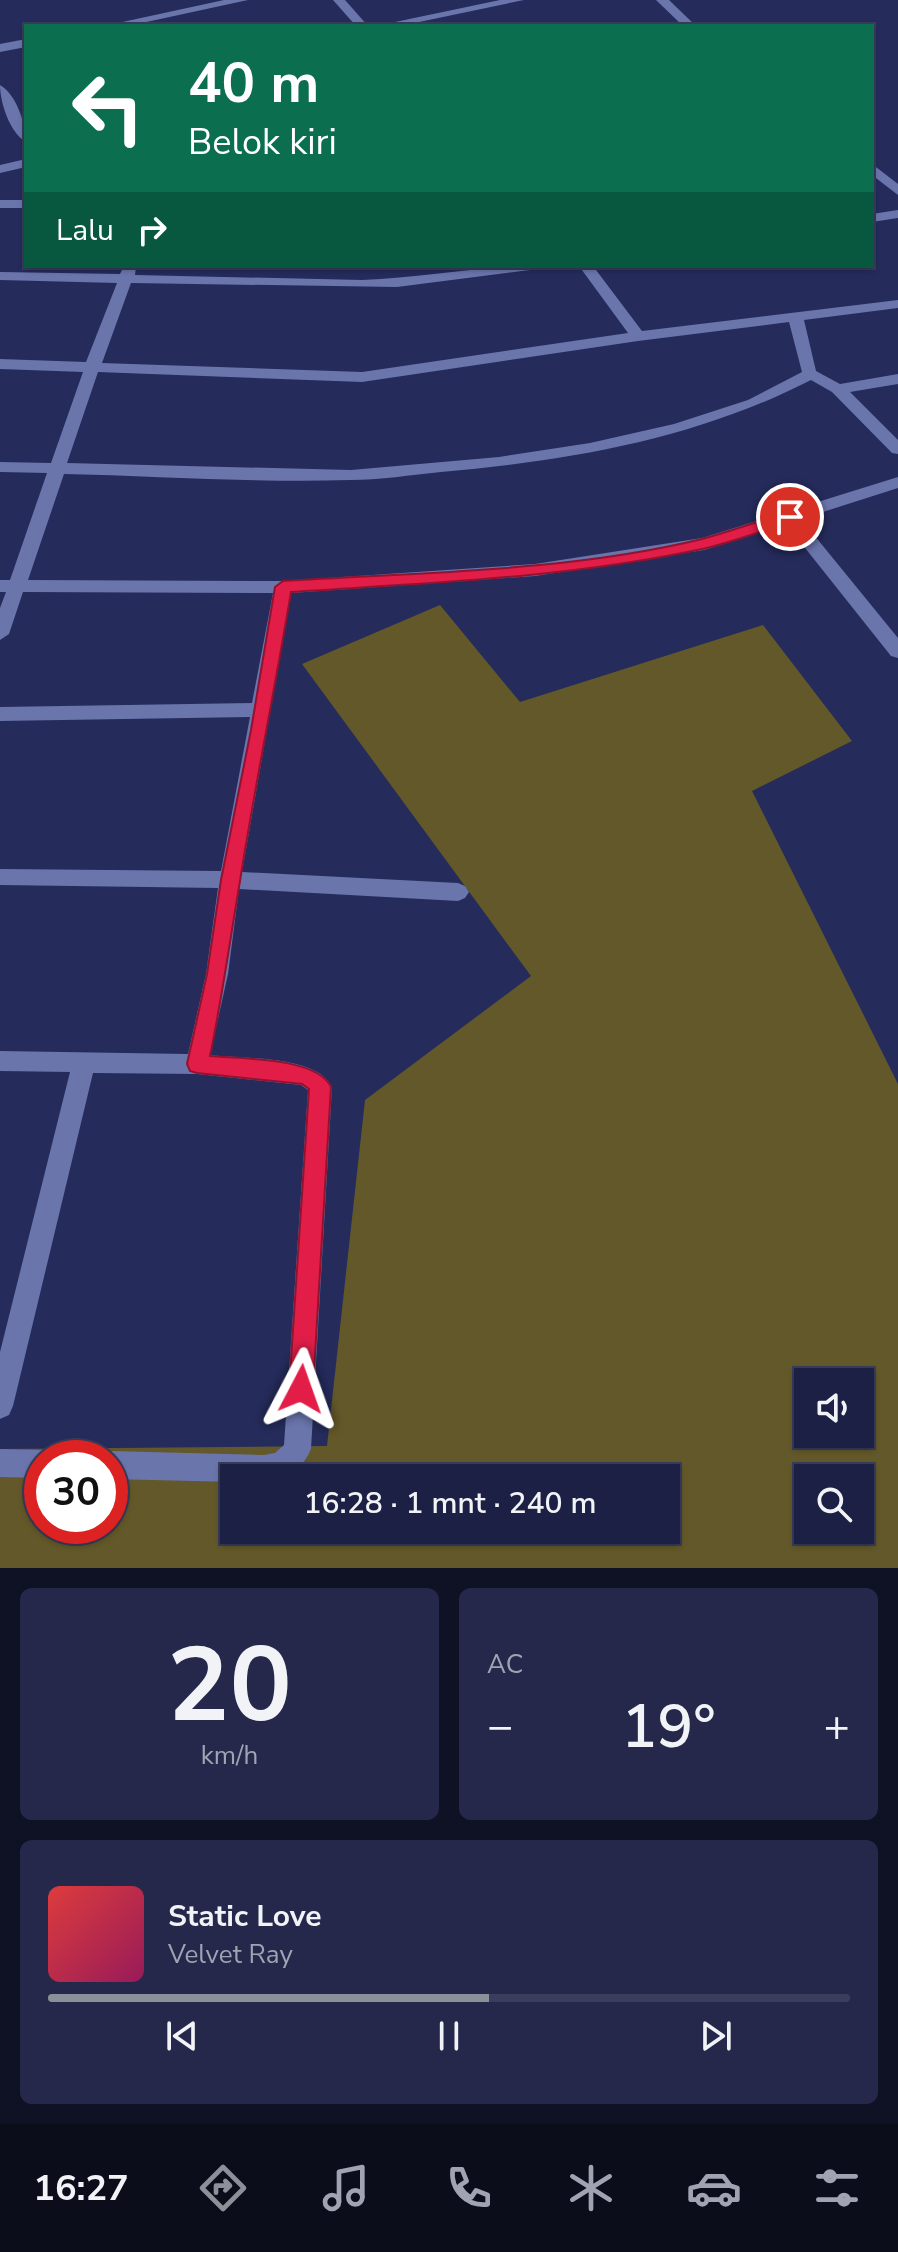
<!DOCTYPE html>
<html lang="id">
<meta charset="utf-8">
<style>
:root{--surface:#1c2044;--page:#25284b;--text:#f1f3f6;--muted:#a0a3b2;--line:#3a3e5d;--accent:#8c9099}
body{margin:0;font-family:"Nunito Sans",sans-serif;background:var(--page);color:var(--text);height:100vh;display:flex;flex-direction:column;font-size:30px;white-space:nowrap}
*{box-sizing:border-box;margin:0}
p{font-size:26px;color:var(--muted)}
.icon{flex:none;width:44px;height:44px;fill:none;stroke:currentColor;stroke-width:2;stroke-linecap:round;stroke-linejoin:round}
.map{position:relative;height:1568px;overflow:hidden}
.drawer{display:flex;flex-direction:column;gap:20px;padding:20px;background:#0f1225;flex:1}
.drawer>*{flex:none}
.guide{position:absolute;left:24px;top:24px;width:850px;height:244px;border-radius:0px;box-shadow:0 2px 6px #0004,0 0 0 2px var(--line);background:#0b6e4f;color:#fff;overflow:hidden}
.buttons{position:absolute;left:794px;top:1368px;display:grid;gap:16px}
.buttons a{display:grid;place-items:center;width:80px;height:80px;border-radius:0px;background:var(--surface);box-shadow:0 2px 6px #0004,0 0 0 2px var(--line);font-size:40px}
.speed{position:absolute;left:24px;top:1440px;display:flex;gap:16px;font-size:40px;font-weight:700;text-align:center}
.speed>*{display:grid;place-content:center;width:104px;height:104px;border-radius:50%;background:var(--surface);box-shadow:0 2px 6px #0004,0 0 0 2px var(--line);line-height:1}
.speed .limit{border:12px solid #d22;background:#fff;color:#111}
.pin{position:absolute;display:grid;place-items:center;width:68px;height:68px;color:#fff;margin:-34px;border:4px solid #fff;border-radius:50%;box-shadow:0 2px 8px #0007}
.me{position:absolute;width:88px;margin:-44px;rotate:4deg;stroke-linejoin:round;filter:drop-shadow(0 0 6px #0008)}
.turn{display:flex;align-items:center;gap:28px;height:168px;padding:0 32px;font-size:36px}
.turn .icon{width:104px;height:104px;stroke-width:2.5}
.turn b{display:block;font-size:56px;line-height:68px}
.then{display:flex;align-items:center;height:76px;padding:0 32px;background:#0003;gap:16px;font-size:30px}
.big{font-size:60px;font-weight:600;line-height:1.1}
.drawer .tile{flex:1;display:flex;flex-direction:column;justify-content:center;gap:12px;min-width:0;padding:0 28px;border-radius:12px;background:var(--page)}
.drawer .dial{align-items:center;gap:0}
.dial b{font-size:104px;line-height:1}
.song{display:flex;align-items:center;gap:24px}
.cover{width:96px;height:96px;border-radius:12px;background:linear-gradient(135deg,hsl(0 70% 55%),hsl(330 70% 35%))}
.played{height:8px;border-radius:4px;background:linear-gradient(90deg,var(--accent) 55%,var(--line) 55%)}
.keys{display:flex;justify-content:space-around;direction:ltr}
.heat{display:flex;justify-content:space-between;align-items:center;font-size:44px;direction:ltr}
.drawer .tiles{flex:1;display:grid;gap:20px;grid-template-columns:1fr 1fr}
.tile:last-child{grid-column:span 2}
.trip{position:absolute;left:220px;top:1464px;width:460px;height:80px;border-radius:0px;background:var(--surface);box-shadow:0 2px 6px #0004,0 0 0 2px var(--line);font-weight:600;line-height:80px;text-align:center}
.tab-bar{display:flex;height:128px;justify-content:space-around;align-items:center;background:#0b0d1b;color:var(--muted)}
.tab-bar .icon{width:56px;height:56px}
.tab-bar .selected{color:var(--accent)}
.tab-bar b{font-size:36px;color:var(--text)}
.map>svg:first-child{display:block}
.green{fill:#635829;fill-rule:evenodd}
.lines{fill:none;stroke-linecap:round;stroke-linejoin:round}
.minor{fill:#6a75ac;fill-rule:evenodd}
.route{fill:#e11d48;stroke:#92132f;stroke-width:2}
</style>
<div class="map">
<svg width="898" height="1568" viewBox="0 0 898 1568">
<rect width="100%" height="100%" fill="#252b5b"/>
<path class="green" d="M440,605L520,702L763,625L852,741L752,791L898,1084V1568H0V1449L327,1446L365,1100L531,976L302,664ZM808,1382H860V1434H808ZM42,1458H110V1526H42ZM234,1478H666V1530H234ZM808,1478H860V1530H808Z"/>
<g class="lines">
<g class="minor">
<path d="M224,0H248L128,26H104Z"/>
<path d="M333,0H345L368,26H356Z"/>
<path d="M500,0H524L400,26H376Z"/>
<path d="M656,0H669L696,26H683Z"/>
<path d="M26,39V47L0,52V44Z"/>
<path d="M0,85C16,94 26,124 26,142C10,133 0,103 0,85Z"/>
<path d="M26,159V167L0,173V165Z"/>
<path d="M872,164L898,184V195L872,175Z"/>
<rect x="0" y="200" width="26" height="8"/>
<path d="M898,210V218L872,222V214Z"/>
<path d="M124,266H136L135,275L362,280C421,278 478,266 537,266L530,270L397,287L131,283L102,363L362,372L628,333L579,266H593L642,331L898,300V308L804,320L816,371L840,384L898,374V384L850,392L898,440V454L892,453L832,392L811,380C696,439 569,461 441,472C411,475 380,480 350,480C255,483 159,476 64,474L28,580L283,581L535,564L702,538L898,477V488L801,519L898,638V658L891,656L786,524L704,550L535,576L291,593L242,872L458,883L465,886L469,892L465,898L458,901L239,889L228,974L210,1055C243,1059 317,1055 332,1087L311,1449C296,1484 266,1478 234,1478V1482L110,1479V1458H99L110,1451L264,1455L275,1453L284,1445L308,1090L301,1085L197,1074L93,1073L13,1406L9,1415L0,1419V1352L70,1072L0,1071V1051L188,1054L206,974L218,888L0,885V869L221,871L250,717L0,721V707L252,703L273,593L23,592L9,634L0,640V608L6,592H0V580H10L47,473L0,472V462L51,463L83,372L0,369V359L86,362L117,283L0,280V272L120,274ZM789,322L802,372L748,400L674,424L590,443L499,457L351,470L67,463L98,372L362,382L638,341Z"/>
<path d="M0,1449L42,1450L53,1458H42V1478L0,1477Z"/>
</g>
</g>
<path class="route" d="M790,512L795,513V520C765,530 734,542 702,549C567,578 428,583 291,592C275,689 255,785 240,881C230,940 222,998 210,1056C240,1059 317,1057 331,1087L313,1389L309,1397L301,1401L292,1397L289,1389L309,1089L302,1084L197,1073L190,1071L187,1064L207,974L221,880L251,730L275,587L283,581C422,572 566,572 702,539C732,531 761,520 790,512Z"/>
</svg>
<div class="buttons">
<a><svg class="icon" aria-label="sound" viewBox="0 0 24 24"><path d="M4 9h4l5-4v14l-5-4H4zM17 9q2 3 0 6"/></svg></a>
<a><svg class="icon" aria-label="search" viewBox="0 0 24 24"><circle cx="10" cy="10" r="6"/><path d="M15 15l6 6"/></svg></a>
</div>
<div class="speed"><div class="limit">30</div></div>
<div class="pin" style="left:790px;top:517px;background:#d93025"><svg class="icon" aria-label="arrive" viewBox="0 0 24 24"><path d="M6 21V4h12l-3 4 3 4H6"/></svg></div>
<svg class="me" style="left:301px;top:1389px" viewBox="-20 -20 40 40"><path d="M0-17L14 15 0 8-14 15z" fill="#e11d48" stroke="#fff" stroke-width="4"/></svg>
<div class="trip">16:28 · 1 mnt · 240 m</div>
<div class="guide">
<div class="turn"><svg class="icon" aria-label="left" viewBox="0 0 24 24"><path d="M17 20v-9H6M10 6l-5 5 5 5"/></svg><div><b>40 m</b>Belok kiri</div></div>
<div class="then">Lalu<svg class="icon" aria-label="right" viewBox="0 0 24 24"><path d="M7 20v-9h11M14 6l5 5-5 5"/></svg></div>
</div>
</div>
<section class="drawer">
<div class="tiles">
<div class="tile dial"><b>20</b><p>km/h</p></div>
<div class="tile"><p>AC</p>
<div class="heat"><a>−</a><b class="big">19°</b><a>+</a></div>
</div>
<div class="tile">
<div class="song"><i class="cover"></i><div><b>Static Love</b><p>Velvet Ray</p></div></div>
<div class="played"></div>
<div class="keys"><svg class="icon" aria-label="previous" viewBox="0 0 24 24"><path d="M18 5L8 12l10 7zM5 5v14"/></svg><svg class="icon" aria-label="pause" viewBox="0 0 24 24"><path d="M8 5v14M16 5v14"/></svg><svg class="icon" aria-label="next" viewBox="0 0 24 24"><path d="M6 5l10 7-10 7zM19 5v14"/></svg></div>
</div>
</div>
</section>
<nav class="tab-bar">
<b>16:27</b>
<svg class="icon selected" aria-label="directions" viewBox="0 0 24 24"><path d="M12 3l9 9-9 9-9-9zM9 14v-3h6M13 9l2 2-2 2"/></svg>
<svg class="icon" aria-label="music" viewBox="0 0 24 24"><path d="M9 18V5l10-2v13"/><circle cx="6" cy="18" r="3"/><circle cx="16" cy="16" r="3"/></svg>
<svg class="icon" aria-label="phone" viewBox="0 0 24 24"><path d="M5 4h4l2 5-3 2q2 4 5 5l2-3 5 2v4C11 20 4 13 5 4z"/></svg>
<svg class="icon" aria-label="climate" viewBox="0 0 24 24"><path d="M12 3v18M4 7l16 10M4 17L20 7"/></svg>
<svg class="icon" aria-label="car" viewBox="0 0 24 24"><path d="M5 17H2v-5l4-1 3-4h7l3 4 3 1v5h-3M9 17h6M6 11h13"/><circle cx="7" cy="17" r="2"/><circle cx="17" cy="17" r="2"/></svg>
<svg class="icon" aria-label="filters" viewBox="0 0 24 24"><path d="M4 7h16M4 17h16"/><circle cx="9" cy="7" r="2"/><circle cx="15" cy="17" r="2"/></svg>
</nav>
